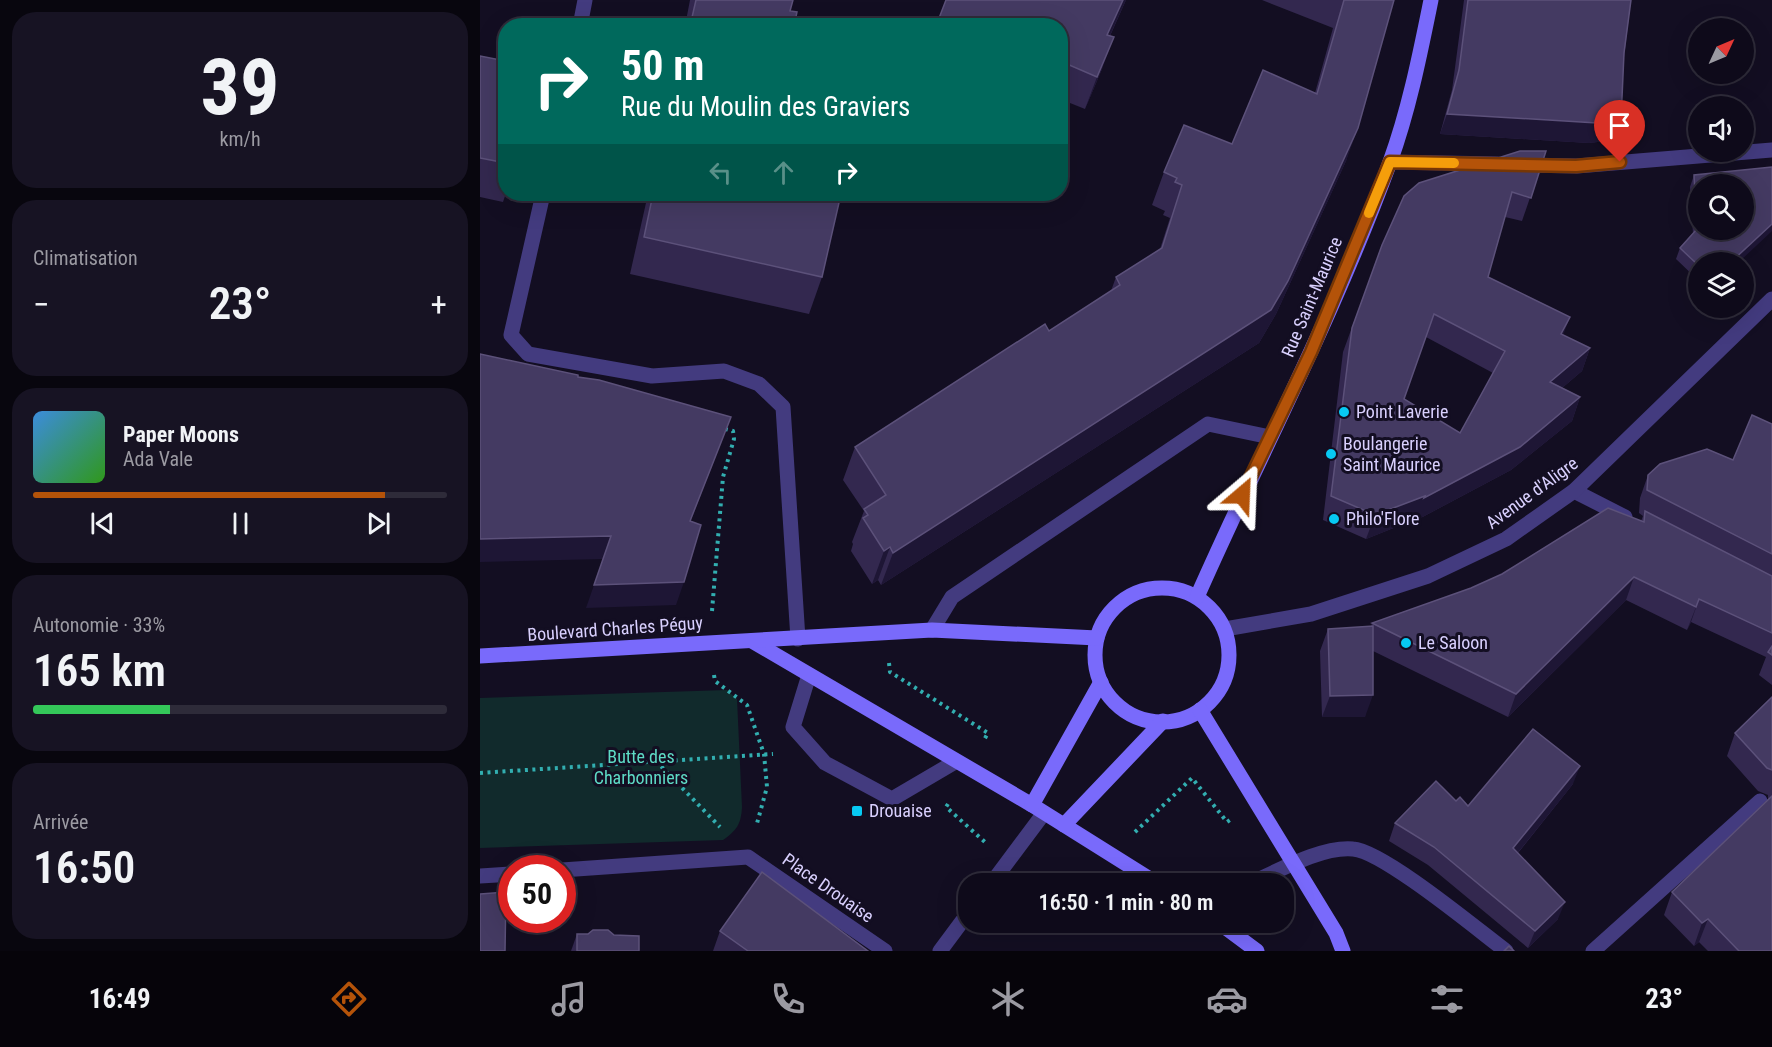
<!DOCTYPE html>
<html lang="fr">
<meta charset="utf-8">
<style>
:root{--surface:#0e0a1a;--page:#171323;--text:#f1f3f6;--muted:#9b9aa2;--line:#2e2b39;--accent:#b45309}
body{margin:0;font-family:"Roboto Condensed",sans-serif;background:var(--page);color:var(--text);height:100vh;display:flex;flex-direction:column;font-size:22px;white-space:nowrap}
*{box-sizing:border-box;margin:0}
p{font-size:20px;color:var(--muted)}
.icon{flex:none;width:33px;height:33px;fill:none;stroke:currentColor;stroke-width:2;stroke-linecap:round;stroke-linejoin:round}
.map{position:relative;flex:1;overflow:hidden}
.sheet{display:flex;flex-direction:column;gap:12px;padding:12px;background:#08060e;width:480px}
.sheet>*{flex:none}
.banner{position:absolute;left:18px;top:18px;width:570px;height:183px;border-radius:24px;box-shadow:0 6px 24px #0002,0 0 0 2px var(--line);background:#00695c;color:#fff;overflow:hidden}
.needle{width:39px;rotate:46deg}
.fabs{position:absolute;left:1208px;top:18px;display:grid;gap:12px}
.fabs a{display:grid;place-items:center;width:66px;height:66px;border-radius:50%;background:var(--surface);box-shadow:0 6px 24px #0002,0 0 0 2px var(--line);font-size:30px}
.speed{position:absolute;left:18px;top:855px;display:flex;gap:12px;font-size:30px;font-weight:700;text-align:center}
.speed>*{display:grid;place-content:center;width:78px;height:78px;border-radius:50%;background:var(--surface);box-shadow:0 6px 24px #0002,0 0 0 2px var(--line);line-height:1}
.speed .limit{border:9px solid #d22;background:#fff;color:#111}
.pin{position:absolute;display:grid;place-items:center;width:51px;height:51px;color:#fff;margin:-62px -26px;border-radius:50% 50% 50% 0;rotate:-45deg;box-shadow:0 0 6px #0007}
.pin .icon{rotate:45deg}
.me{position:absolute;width:66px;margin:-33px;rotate:26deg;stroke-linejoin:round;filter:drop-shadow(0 0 4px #0008)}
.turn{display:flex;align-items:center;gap:21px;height:126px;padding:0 24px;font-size:27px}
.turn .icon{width:78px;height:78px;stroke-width:2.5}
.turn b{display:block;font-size:42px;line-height:51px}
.lanes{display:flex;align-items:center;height:57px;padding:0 24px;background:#0003;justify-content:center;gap:30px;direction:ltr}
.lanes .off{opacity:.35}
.big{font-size:45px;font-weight:600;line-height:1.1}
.sheet .card{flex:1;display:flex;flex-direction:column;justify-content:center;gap:9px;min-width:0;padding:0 21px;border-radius:24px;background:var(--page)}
.sheet .dial{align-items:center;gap:0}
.dial b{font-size:78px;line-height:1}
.song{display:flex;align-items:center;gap:18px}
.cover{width:72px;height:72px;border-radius:9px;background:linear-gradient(135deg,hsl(210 70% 55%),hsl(110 70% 35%))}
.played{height:6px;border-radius:3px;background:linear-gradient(90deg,var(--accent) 85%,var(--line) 85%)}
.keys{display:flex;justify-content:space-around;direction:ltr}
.heat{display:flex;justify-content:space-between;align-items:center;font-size:33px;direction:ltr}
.charge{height:9px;border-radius:4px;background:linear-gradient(90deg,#34c759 33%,var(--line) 0)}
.trip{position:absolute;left:478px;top:873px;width:336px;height:60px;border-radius:24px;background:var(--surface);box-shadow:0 6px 24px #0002,0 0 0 2px var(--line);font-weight:600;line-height:60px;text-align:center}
.menu{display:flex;height:96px;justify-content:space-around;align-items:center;background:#06040a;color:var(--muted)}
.menu .icon{width:42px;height:42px}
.menu .on{color:var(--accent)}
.menu b{font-size:27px;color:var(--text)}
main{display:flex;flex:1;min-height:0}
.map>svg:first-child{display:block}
.green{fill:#112a2c}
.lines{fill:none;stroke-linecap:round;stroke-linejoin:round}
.path{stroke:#32aeb0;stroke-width:4;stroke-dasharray:3 4.5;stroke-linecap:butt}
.service{stroke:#433b7f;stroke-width:15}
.pedestrian{stroke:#433b7f;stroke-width:15}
.minor{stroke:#433b7f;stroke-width:15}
.secondary{stroke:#796afb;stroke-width:15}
.wall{fill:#33284f;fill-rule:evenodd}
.shaded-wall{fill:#1e1635}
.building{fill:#443a62;stroke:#5c517a;stroke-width:1.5;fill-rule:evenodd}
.route-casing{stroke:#753606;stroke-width:15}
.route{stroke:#b45309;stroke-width:10}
.slow{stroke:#f59e0b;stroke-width:10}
.poi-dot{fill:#07c9f3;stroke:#130e22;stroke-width:2}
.labels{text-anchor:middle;stroke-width:6;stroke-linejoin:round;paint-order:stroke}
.street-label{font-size:18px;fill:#d9d0fe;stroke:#130e22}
.poi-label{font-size:18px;fill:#d9d0fe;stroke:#130e22;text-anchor:start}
.park-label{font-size:18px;fill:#5edbc6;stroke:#130e22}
</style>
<main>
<section class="sheet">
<div class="card dial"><b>39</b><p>km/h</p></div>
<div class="card"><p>Climatisation</p>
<div class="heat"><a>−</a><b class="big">23°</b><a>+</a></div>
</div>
<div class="card">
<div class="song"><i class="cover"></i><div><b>Paper Moons</b><p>Ada Vale</p></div></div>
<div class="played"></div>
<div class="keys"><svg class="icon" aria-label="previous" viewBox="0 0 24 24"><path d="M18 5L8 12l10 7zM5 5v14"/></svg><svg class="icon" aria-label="pause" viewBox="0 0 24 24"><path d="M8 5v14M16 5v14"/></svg><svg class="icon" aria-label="next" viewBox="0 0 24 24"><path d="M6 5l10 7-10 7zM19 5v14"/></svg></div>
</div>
<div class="card"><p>Autonomie · 33%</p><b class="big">165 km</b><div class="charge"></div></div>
<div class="card"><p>Arrivée</p><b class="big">16:50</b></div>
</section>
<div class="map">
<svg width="1292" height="951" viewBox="0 0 1292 951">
<rect width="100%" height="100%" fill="#130e22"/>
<path class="green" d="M247,690L257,699L262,807C261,824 257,830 243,840L0,848V698Z"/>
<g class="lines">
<g class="path">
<path d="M232,611L243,477L254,439L253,431L241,428"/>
<path d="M409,663L410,672L508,733L504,740"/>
<path d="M234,675L235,681L267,705L284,754L287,787L276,827"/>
<path d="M176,761L240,827"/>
<path d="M0,773L293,754"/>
<path d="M468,804L466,807L505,842"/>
<path d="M655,832L712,778L747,822L750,820"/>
</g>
<path class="service" d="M329,675L313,727L345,763L412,799L475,762"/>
<path class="pedestrian" d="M452,630L472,597L728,424L790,437"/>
<g class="minor">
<path d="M100,26L105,0"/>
<path d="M910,162L1018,164"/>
<path d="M1042,165L1097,166L1292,150"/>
<path d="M63,194L31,335L48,354L172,376L244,371L279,384L303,407L318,639"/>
<path d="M1094,491L1145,517"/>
<path d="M745,629L831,614L948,576L1026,539L1094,491L1292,299"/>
<path d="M82,870L268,857L405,951"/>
<path d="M0,876L32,874"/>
<path d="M511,884L564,813"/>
<path d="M769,884C798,871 842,846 873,849C903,851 998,930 1026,951"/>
<path d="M460,951L489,912"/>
<path d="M1113,951L1280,801"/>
</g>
<g class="secondary">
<circle cx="682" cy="655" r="67"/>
<path d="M717,597C781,452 856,311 910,162C929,110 940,54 951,0"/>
<path d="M272,641L552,805L678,884"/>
<path d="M0,656L452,630L617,638"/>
<path d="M720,710L856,933L863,951"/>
<path d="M552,805L621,682"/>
<path d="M584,825L683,721"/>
<path d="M738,922L777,951"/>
</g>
</g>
<g class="wall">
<path d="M210,0H313L310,11L314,26H205Z"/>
<path d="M466,0H646L630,36L622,69L605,109L580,99V26Z"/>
<path d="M782,0H914L866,161L796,314L779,343L401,585L398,580L392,584L371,551L373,544L372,542L384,511L363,480L375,447L569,331L631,291L636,277L680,249L690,218L683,215L685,211L672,205L684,172L752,144L835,93L853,28Z"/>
<path d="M984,0H1151L1134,140L1109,143L960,134L972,90Z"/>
<path d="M0,56L26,61V193L23,202L0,197Z"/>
<path d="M1066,151L1042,221L1025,217L1008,277L1083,335L1110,348L1102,371L1082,388L1100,397L1092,421L1031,470L935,521L936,519L886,539L843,520L863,352L902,245ZM946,337L1013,373L980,433L924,399Z"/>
<path d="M1292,167L1218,262V280L1196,259L1200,248L1213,234L1210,187L1214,175Z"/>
<path d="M168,194H361L342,277L329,314L150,274Z"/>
<path d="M1292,424V685L1279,675L1286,657L1211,622L1207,630L1146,600L1028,717L893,651L885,717H842L840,651L848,629L891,627L892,623L991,588L1161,521L1163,516L1159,513L1160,498L1168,475L1253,460Z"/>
<path d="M1292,697V951H1228L1219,942L1214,946L1184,915L1192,892L1288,799V795L1278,791L1247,756L1255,733Z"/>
<path d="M1093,784L1038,853L1078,919L1048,948L948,865L909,841L915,823L976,801L988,806Z"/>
<path d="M240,931L388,951H233Z"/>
<path d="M97,934L134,935L159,951H91Z"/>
</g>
<g class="shaded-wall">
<path d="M643,0H646L615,68L627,35Z"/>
<path d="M634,37L622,69L605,109L617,77Z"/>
<path d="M967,114L1141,120L1134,140L1109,143L960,134Z"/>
<path d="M878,128L866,161L796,314L779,343L401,585L413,553Z"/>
<path d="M1292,224V231L1259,262H1251Z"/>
<path d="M1090,317L1081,341V334Z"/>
<path d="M1110,348L1102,371L1062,405L1070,382Z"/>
<path d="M1100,397L1092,421L1031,470L935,521L936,519L886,539L895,515Z"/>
<path d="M251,417L242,440L202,544L210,521Z"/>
<path d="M131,536L123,559L0,562V539Z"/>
<path d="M410,547L398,580L392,584L404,551Z"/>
<path d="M1154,577L1146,600L1028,717L1036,694Z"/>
<path d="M204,582L196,605L106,608L114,585Z"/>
<path d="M1219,599L1211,622L1207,630L1216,607Z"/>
<path d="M893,695L885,717H842L850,696Z"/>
<path d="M1100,766L1093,784L1027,866L1033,848Z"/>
<path d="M1085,902L1078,919L1048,948L1055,931Z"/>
<path d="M1228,919L1219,942L1214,946L1222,923Z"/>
</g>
<g class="building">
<path d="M216,0H313L310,11L317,12L314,26H210Z"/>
<path d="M466,0H643L627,35L634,37L617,77L580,61V26H456Z"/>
<path d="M864,0H914L878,128L808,281L791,310L413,553L410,547L404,551L383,518L388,515L384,509L406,495L375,447L565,324L569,331L640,285L636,277L682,248L702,185L695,182L697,178L684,172L704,125L752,144L783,70L837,94Z"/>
<path d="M988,0H1151L1144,53L1141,120L1117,123L967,114L979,70Z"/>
<path d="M0,56L26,61V163L0,158Z"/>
<path d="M1040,151H1066L1051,198L1032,192L1008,277L1090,317L1081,334L1110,348L1070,382L1100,397L1040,447L944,498L945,496L895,515L851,496L872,328L902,245L924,196L939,183ZM954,314L1025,351L980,433L924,399Z"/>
<path d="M1292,167V224L1251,262H1218V265L1200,248L1217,229L1214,175ZM1218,184H1263V230H1218Z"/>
<path d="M173,194H361L342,277L164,237Z"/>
<path d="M0,354L98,375V377L119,380L251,417L210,521L221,525L204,582L114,585L131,536L0,539Z"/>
<path d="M1272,415L1292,424V554L1167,490L1168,475L1180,464L1227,449L1253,460Z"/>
<path d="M1128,508L1164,522L1165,511L1292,576V633L1219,599L1216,607L1154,577L1036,694L892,623L991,588L1022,574Z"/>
<path d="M893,626V695L850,696L848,629Z"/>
<path d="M1292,646V655L1288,652Z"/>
<path d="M1292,697V770L1287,768L1255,733Z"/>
<path d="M1053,729L1100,766L1033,848L1085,902L1055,931L954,847L915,823L956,781L976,801L980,797L988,806Z"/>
<path d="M1292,796V951H1259L1228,919L1222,923L1192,892Z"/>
<path d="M282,872L388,951H268L240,931Z"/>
<path d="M26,892L25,951H0V894Z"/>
<path d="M113,930H128L134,935L159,936V951H97V934H108Z"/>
<path d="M1029,946L1034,951H1024Z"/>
</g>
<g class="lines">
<defs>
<path id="route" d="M762,495L831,352L910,162L1096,166L1140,162"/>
</defs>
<use href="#route" class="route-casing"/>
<use href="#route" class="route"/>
<path class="slow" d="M889,213L910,162L974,163"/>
</g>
<g class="poi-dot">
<circle cx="864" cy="412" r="6"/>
<circle cx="851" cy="454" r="6"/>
<circle cx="854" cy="519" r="6"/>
<circle cx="926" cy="643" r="6"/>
<rect x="371" y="805" width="12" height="12" rx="3"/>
</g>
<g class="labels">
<g class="street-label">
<text transform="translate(832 297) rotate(-67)" y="6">Rue Saint-Maurice</text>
<text transform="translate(1052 493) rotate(-36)" y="6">Avenue d'Aligre</text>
<text transform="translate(135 629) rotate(-4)" y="6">Boulevard Charles Péguy</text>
<text transform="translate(348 888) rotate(35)" y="6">Place Drouaise</text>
</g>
<g class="poi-label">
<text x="876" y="418">Point Laverie</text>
<text x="863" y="450">Boulangerie<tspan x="863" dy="21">Saint Maurice</tspan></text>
<text x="866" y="525">Philo'Flore</text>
<text x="938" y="649">Le Saloon</text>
<text x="389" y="817">Drouaise</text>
</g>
<g class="park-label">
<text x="161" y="763">Butte des<tspan x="161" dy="21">Charbonniers</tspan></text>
</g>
</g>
</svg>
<div class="fabs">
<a><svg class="needle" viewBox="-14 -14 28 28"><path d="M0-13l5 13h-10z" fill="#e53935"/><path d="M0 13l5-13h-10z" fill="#9b9aa2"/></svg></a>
<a><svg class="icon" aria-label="sound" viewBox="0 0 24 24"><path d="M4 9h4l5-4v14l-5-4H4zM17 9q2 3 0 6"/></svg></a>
<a><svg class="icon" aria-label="search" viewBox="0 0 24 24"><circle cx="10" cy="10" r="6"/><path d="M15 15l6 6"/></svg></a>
<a><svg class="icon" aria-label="layers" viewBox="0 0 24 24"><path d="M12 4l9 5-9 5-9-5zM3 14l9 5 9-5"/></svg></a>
</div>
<div class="speed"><div class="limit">50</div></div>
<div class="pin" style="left:1140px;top:162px;background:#d93025"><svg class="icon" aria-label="arrive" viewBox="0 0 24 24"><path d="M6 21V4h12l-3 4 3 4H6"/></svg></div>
<svg class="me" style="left:762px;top:495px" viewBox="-20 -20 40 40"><path d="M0-17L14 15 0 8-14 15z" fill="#b45309" stroke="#fff" stroke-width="4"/></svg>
<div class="trip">16:50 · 1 min · 80 m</div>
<div class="banner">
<div class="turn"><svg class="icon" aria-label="right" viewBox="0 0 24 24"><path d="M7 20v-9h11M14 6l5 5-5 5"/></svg><div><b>50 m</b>Rue du Moulin des Graviers</div></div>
<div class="lanes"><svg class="icon off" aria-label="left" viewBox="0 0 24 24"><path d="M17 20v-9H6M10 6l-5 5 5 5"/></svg><svg class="icon off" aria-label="ahead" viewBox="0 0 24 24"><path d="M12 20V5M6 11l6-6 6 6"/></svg><svg class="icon" aria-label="right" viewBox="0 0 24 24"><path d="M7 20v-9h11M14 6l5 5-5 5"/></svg></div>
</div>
</div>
</main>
<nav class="menu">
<b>16:49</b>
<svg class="icon on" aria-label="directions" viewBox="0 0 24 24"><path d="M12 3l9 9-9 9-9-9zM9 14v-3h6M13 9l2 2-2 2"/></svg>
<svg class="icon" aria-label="music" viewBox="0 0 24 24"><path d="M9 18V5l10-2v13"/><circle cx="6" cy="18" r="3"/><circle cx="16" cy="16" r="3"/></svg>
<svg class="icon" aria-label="phone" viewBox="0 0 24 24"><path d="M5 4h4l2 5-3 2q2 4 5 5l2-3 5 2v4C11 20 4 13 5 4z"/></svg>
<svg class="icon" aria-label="climate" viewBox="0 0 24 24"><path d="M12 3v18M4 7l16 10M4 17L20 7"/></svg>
<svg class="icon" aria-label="car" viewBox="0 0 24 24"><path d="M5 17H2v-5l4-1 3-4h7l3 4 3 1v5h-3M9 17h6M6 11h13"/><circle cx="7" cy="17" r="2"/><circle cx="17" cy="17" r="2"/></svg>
<svg class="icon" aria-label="filters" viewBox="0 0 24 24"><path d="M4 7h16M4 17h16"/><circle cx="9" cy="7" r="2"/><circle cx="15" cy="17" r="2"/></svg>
<b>23°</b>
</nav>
